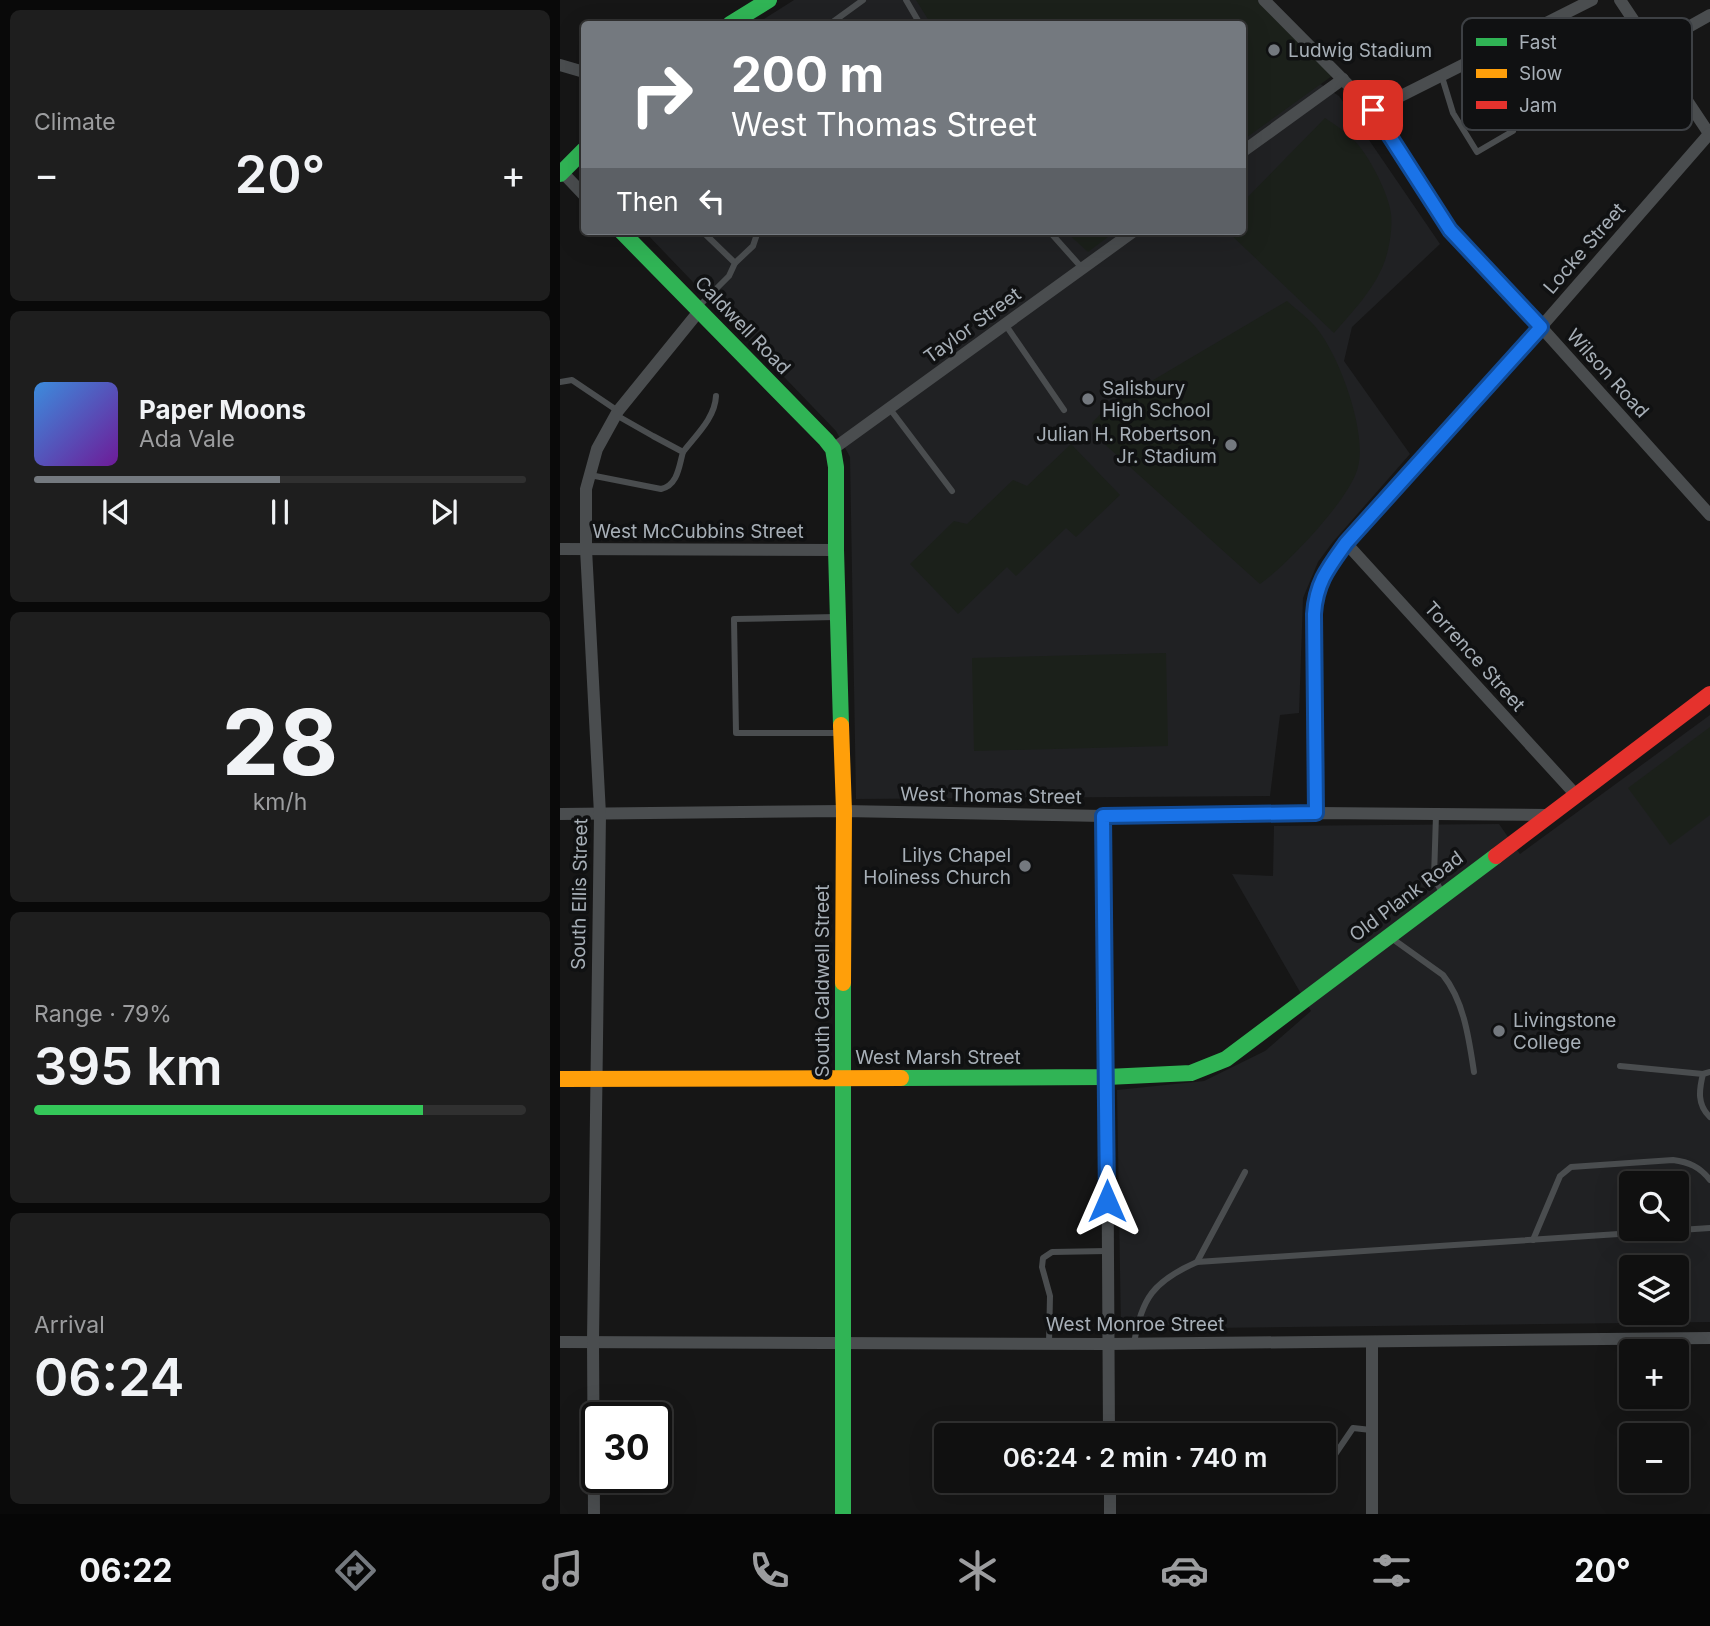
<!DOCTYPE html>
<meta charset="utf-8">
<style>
:root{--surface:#101010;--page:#1e1e1e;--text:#f1f3f6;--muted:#9c9d9f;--line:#303030;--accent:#74797f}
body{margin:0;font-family:Inter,sans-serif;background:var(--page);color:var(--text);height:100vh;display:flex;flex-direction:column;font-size:26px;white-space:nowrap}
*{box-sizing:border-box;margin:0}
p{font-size:23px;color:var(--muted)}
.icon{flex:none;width:38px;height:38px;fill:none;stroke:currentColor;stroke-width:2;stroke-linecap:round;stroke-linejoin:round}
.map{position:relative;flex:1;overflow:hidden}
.side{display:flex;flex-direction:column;gap:10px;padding:10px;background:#090909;width:560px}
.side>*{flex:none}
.hud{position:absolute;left:21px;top:21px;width:665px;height:214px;border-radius:7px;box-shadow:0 7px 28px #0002,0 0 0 2px var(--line);background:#74797f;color:#fff;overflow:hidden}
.tools{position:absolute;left:1059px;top:1171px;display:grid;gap:14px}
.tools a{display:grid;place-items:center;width:70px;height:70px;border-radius:7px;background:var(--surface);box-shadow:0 7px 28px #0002,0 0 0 2px var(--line);font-size:35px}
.speed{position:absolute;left:21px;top:1402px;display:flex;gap:14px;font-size:35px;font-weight:700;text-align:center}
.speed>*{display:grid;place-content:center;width:91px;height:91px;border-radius:50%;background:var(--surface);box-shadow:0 7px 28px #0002,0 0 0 2px var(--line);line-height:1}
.speed .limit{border:4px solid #111;border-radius:10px;background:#fff;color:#111}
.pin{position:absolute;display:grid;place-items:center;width:60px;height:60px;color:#fff;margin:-30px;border-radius:14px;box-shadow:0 4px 10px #0006}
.me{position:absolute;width:77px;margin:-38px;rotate:0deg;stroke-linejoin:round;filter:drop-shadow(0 0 5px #0008)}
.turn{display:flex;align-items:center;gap:24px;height:147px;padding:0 35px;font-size:32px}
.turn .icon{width:91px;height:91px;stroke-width:2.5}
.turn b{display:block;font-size:49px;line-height:60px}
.then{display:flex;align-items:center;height:66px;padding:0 35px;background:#0003;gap:14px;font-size:26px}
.big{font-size:52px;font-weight:600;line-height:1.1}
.side .widget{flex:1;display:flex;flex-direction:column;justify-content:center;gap:10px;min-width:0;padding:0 24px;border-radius:10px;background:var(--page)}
.side .dial{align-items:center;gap:0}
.dial b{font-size:91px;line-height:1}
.song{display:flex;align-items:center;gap:21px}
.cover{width:84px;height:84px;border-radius:10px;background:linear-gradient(135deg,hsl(210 70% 55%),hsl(280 70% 35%))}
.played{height:7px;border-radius:4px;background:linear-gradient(90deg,var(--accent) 50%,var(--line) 50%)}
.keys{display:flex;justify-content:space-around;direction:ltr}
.heat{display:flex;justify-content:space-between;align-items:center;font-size:38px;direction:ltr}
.charge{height:10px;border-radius:5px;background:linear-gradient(90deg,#34c759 79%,var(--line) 0)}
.trip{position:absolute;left:374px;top:1423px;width:402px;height:70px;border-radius:7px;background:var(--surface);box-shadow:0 7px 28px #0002,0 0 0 2px var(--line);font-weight:600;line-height:70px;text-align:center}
.tab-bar{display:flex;height:112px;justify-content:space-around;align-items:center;background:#060606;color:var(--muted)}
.tab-bar .icon{width:49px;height:49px}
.tab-bar .current{color:var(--accent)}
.tab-bar b{font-size:32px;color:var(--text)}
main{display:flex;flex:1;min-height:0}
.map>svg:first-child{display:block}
.built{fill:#202123;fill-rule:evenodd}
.green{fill:#1b201a}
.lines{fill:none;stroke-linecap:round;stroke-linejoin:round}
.lane{stroke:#4a4d4f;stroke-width:6}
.street{stroke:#4a4d4f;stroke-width:12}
.fast{stroke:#30b455;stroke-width:16}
.slow{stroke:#ff9f0a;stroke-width:16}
.jam{stroke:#e5322d;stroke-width:16}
.route-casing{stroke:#114b97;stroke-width:18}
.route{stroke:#1a73e8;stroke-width:12}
.poi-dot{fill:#74797f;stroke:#101112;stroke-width:2.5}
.labels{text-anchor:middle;stroke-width:7;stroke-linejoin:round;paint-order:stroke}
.poi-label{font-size:19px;fill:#a7afb7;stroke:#101112;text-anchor:start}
.street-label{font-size:19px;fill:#a7afb7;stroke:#101112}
.key{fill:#101112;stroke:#3d4044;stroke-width:2}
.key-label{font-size:19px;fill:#a7afb7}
</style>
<main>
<section class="side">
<div class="widget"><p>Climate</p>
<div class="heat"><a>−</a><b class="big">20°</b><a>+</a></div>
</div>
<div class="widget">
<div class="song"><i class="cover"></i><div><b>Paper Moons</b><p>Ada Vale</p></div></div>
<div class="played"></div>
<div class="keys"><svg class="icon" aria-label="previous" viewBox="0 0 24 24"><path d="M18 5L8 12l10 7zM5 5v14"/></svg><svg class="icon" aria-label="pause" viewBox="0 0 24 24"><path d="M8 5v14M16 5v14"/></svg><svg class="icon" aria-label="next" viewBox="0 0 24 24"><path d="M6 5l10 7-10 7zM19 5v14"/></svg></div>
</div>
<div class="widget dial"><b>28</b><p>km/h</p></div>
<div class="widget"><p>Range · 79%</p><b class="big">395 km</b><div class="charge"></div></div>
<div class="widget"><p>Arrival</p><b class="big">06:24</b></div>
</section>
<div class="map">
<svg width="1150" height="1514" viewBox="0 0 1150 1514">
<rect width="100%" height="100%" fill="#161616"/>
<g class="built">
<path d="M234,0H674L731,65L779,96L880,244L792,327L784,361L850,454L772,543L758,562L743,598L739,713L720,715L710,796L296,799L290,457L276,431L84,231H682V24H196Z"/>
<path d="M1150,715V1322L561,1329L557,1090L644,1081L705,1051L751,1011L672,874L713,876L714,826L939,824L960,854ZM1071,1183H1116V1228H1071ZM1071,1267H1116V1312H1071Z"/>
</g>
<g class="green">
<path d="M356,0H698L772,76L683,140L682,24H371Z"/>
<path d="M765,118C780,128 795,138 805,154C815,169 829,196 831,214C833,230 828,258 820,272C811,292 789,316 774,333L667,231H682L683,202Z"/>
<path d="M505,231H556L528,252Z"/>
<path d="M727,301C738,311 750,319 758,330C780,358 807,432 798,467C791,498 726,566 700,584L540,440L532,423L546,408Z"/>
<path d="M511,444L560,495L516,537L506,528L456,576L447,567L398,614L350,564L394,521L407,524L453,480L467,486Z"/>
<path d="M606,653L608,746L414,751L412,658Z"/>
<path d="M1150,727V815L1110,845L1068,788Z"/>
</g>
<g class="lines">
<g class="lane">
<path d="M346,0L360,24"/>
<path d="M270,24L303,0"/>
<path d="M882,77L893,113L917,152L953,131"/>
<path d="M489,231L522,268"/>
<path d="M175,263L193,246L198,231"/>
<path d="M139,306L169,276L175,263L142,231"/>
<path d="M445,324L504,410"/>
<path d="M0,382L12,380L58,411"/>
<path d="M330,409L392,491"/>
<path d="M123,452C136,435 155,418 156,396"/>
<path d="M30,475L101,489C118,485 119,466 123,452L93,436L56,415"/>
<path d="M276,617L174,619L176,733H279"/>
<path d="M876,815L874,877L882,893"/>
<path d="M830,937L883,975C904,1001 909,1039 914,1072"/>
<path d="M1060,1066L1143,1074"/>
<path d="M1150,1072L1143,1074C1139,1090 1137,1105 1150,1117"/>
<path d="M973,1240L1000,1176L1011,1167L1113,1160C1129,1162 1140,1167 1150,1180"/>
<path d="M637,1262L685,1172"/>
<path d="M489,1343L490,1296L482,1267L483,1258L492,1252L547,1251"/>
<path d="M574,1344C581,1298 594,1281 637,1262L1150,1228"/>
<path d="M765,1456H772L776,1453L793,1428L811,1430"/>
</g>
<g class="street">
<path d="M704,0L813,110L890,231L981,327L1150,515"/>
<path d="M1060,0L1150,135"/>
<path d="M1091,48L1150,15"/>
<path d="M0,65L24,72"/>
<path d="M813,110L1032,0"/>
<path d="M682,152L783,79"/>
<path d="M2,172L24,195"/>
<path d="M273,449L574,231"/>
<path d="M786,543L1016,795"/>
<path d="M0,549L276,550"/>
<path d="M756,813L754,614C757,583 768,568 786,543L981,327L1150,133"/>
<path d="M0,814L284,811L543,816L756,813L988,815"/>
<path d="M543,816L547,1077L549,1435"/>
<path d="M0,1342L547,1344L1150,1338"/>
<path d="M812,1342V1514"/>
<path d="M550,1480V1514"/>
<path d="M34,1514L33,1341L40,814L26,549V489L37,449L58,411L140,310"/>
</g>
<g class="fast">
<path d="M170,24L209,0"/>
<path d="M0,174L24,150"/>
<path d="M61,231L266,440L273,449L276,467V550L281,725"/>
<path d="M283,983V1514"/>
<path d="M341,1078L547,1077L631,1073L666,1059L936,856"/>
</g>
<g class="slow">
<path d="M281,725L284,811L283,983"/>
<path d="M0,1079L341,1078"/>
</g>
<path class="jam" d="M936,856L1150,694"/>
</g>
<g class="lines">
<defs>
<path id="route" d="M547,1201L543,816L756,813L754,614C756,583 768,568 786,543L981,327L890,230L813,110"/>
</defs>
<use href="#route" class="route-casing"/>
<use href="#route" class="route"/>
</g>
<g class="poi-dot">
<circle cx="714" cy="50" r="7"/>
<circle cx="528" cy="399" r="7"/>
<circle cx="671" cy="445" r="7"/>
<circle cx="465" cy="866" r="7"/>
<circle cx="939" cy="1031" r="7"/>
</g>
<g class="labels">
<g class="poi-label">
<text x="728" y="57">Ludwig Stadium</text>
<text x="542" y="395">Salisbury<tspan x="542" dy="22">High School</tspan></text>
<text x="657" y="441" text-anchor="end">Julian H. Robertson,<tspan x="657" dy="22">Jr. Stadium</tspan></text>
<text x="451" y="862" text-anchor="end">Lilys Chapel<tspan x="451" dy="22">Holiness Church</tspan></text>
<text x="953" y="1027">Livingstone<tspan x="953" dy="22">College</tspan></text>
</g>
<g class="street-label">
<text transform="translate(1024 248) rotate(-49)" y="7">Locke Street</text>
<text transform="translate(183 325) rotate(46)" y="7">Caldwell Road</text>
<text transform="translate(412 325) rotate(-36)" y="7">Taylor Street</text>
<text transform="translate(1048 373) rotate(48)" y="7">Wilson Road</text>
<text x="138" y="538">West McCubbins Street</text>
<text transform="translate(915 656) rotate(48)" y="7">Torrence Street</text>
<text transform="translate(431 795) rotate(1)" y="7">West Thomas Street</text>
<text transform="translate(19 894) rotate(-89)" y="7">South Ellis Street</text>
<text transform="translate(846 896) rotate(-37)" y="7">Old Plank Road</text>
<text transform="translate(262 981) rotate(-90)" y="7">South Caldwell Street</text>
<text x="378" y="1064">West Marsh Street</text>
<text x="575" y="1331">West Monroe Street</text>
</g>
</g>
<rect x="902" y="18" width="230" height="112" rx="10" class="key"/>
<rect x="916" y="38" width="31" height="8" fill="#30b455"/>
<rect x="916" y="69" width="31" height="9" fill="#ff9f0a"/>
<rect x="916" y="101" width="31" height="8" fill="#e5322d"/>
<g class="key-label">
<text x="959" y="49">Fast</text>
<text x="959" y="80">Slow</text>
<text x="959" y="112">Jam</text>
</g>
</svg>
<div class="tools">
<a><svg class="icon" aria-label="search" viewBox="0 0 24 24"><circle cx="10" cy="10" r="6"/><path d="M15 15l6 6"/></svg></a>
<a><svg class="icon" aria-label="layers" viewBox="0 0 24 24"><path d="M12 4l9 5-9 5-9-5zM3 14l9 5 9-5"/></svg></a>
<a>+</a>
<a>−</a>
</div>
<div class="speed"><div class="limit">30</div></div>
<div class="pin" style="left:813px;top:110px;background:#d93025"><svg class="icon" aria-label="arrive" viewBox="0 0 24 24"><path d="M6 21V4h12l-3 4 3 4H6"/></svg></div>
<svg class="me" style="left:547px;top:1201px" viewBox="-20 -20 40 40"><path d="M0-17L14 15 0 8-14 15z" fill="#1a73e8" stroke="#fff" stroke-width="4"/></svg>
<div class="trip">06:24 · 2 min · 740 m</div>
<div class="hud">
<div class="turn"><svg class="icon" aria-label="right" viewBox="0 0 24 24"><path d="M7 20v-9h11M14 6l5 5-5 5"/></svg><div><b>200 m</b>West Thomas Street</div></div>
<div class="then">Then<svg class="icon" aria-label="left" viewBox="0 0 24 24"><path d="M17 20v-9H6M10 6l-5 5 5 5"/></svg></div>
</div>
</div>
</main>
<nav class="tab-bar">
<b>06:22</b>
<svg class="icon current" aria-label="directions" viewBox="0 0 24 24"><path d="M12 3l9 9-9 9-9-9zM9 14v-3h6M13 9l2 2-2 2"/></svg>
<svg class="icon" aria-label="music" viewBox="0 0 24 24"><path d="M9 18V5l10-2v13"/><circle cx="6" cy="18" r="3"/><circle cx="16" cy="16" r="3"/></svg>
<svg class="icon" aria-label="phone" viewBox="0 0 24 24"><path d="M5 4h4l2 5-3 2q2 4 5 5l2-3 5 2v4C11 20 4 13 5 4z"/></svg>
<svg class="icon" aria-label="climate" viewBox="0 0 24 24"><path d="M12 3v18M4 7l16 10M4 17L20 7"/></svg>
<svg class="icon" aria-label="car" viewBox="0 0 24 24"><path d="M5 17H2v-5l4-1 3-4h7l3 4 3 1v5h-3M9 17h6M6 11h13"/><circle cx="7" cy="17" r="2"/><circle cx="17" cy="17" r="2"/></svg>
<svg class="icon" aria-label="filters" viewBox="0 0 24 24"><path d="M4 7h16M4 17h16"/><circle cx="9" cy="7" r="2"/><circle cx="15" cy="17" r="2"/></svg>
<b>20°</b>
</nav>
